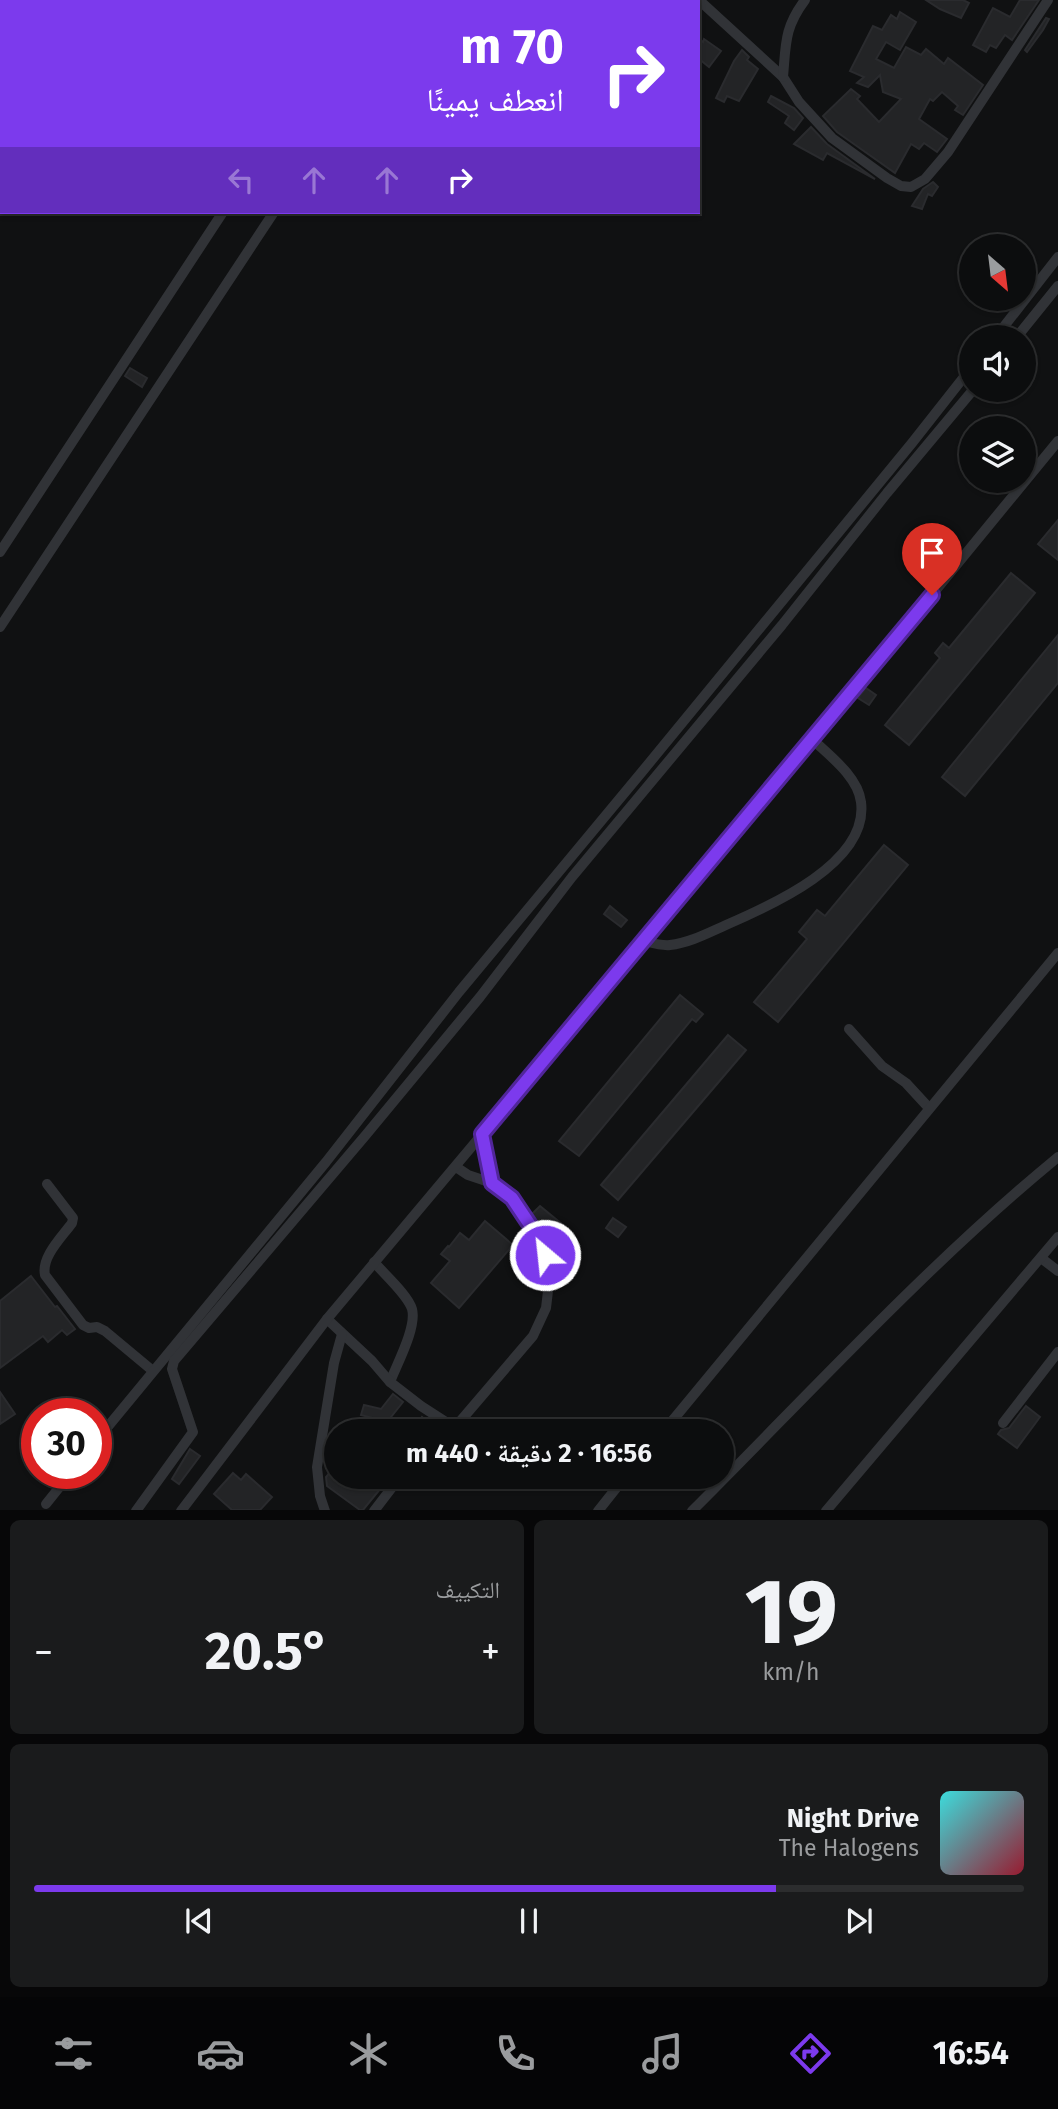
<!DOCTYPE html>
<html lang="ar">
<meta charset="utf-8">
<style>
:root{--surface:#0c0d0e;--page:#1a1b1c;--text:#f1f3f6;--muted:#9a9c9e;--line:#2c2d2e;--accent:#7c3aed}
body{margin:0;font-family:"Fira Sans","Noto Naskh Arabic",sans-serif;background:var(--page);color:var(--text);direction:rtl;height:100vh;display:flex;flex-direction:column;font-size:26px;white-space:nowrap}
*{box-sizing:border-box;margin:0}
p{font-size:23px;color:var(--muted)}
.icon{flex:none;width:38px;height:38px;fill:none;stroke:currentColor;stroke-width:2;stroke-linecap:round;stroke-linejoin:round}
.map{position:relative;height:1510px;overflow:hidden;direction:ltr}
.sheet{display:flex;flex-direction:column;gap:10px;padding:10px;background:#070708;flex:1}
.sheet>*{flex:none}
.top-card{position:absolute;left:0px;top:0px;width:700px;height:214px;box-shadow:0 2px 5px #0004,0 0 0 2px var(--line);direction:rtl;background:#7c3aed;color:#fff;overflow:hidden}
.needle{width:46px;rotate:152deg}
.buttons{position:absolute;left:959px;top:234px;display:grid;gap:14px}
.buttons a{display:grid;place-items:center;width:77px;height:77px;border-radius:50%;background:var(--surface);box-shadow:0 2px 5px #0004,0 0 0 2px var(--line);font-size:35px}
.speed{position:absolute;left:21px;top:1398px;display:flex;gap:14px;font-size:35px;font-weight:700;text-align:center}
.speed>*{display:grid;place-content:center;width:91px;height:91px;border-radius:50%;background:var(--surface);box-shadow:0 2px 5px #0004,0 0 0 2px var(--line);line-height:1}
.speed .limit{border:10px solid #d22;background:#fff;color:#111}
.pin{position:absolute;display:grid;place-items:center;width:60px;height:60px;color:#fff;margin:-72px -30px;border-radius:50% 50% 50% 0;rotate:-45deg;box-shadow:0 0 7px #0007}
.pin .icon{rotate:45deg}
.me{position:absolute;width:77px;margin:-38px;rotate:332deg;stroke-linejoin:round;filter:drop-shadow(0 0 5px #0008)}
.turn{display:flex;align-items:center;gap:24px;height:147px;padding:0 21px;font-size:32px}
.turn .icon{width:91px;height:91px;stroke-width:2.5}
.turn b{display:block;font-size:49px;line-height:60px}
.lanes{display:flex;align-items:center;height:66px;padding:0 21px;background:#0003;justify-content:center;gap:35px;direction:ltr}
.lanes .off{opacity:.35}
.big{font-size:52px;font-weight:700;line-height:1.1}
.sheet .card{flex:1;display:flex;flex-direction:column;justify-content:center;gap:10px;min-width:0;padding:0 24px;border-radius:10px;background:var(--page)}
.sheet .dial{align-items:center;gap:0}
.dial b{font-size:91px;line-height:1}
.song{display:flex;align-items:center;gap:21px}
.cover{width:84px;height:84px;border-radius:10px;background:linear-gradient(135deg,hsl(180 70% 55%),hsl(350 70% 35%))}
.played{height:7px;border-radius:4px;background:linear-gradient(90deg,var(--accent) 75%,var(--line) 75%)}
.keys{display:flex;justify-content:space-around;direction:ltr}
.heat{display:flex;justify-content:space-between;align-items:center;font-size:38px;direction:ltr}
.sheet .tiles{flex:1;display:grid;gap:10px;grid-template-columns:1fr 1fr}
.card:last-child{grid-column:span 2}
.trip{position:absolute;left:324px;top:1419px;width:410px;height:70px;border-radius:35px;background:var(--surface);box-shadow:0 2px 5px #0004,0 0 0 2px var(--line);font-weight:700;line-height:70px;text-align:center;direction:rtl}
.dock{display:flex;height:112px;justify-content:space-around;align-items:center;background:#050506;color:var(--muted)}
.dock .icon{width:49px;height:49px}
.dock .on{color:var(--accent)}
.dock b{font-size:32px;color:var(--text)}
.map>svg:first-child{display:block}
.building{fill:#232426;stroke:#2a2b2e;stroke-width:2}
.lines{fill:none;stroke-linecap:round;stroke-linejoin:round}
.minor{stroke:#313337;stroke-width:10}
.route-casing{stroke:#51269a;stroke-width:18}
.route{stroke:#7c3aed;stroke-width:12}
</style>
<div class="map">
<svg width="1058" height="1511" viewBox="0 0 1058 1511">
<rect width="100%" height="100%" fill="#101112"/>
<g class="building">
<path d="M926,0H963L969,3L961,18L940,9Z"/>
<path d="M1020,0H1039L1012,40L1005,35L996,48L990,45L986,52L973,45L993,8L1010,17Z"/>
<path d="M900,12L916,22L900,50L886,42L876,59L894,68L906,47L921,55L926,49L944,64L948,58L983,85L963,115L955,110L958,106L942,92L933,101L930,99L919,119L947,139L937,152L924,143L919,149L911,144L895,173L837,132L823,116L851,89L860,96L857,99L879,122L901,99L883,92L880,75L868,87L857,83L864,77L850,71L873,26L882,30L891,15L897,19Z"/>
<path d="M1046,18L1049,19L1043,30L1027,52L1025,50Z"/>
<path d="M698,38L703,42L704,39L721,51L709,67L698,58Z"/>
<path d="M742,50L749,57L747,60L758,69L739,101L727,96L724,102L716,98L734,61Z"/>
<path d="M771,96L794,108L803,118L794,130L785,123L789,116L768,102Z"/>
<path d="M811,127L827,144L875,179L827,153L823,160L794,144Z"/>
<path d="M933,182L938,187L932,196L928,194L922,209L912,206L923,189Z"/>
<path d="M130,368L147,378L142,387L125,376Z"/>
<path d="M1058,520V560L1038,544Z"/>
<path d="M1011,573L1035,593L909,745L885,725L940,658L935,653L943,643L949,648Z"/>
<path d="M1058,635V683L965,796L942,777Z"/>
<path d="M866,688L876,695L869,705L858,698Z"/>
<path d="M884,845L908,865L778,1022L754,1002L807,939L799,932L817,910L825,916Z"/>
<path d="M610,906L627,920L621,927L604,914Z"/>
<path d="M680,995L703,1014L696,1022L692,1019L579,1156L559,1141Z"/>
<path d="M728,1035L746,1050L618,1200L601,1185Z"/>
<path d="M540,1206L563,1225L554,1236L542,1229L532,1214Z"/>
<path d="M613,1218L626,1227L618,1237L606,1228Z"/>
<path d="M485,1221L513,1245L459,1308L431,1283L450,1261L441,1254L448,1246L449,1247L460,1233L469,1240Z"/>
<path d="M31,1276L55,1307L57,1306L75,1329L67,1335L62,1330L48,1342L43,1336L0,1368V1301Z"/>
<path d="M0,1392L15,1414L0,1424Z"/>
<path d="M393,1394L403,1402L379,1432H363L373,1418L361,1415L364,1405L381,1409Z"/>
<path d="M1026,1406L1040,1417L1017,1448L998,1434L1001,1430L1009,1428Z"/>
<path d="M422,1417L432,1425L426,1432H411Z"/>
<path d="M190,1449L200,1456L179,1484L172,1479Z"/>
<path d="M336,1465V1477H390L363,1510H360L327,1486L326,1477Z"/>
<path d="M233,1473L241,1480L246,1474L272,1497L260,1510H232L214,1494Z"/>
</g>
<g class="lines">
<g class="minor">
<path d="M699,0L783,77L799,102L832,138L887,178L901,186L911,187L925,179L948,152L1048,0"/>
<path d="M122,2L123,0"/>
<path d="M366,2L368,0"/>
<path d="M414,2L416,0"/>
<path d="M783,77C786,44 784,28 805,0"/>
<path d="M0,189L2,186"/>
<path d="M995,338L1058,257"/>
<path d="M1016,338L1058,286"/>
<path d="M0,552L223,212"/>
<path d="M0,627L274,212"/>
<path d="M644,941C652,943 662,946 670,945C689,943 708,933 726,925C770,906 869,863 861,802C858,777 830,756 813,740"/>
<path d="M849,1029L882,1066L906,1083L929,1108"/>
<path d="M482,1134L492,1183"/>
<path d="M47,1184L73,1218L72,1223C62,1237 41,1257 45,1275L83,1325L89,1328L97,1327L105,1331L153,1371"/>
<path d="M1041,1258L1058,1271"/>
<path d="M374,1262C384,1274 408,1295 412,1309C417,1327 397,1364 390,1382"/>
<path d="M327,1319L372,1361L390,1382L421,1406L452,1426L457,1425L533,1336L546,1308L548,1291L545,1255L540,1240L512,1198L492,1183L468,1175L456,1167"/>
<path d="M1003,1423L1058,1352"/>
<path d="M663,1432L1058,953"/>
<path d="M96,1441L326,1162L459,992L641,773L912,443L971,368"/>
<path d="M46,1504L70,1474"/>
<path d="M136,1511L193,1432L172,1369L174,1361L365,1136L480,997L572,877L782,625L887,493L973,390"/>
<path d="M181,1511L327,1319L813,740L1058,441"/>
<path d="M325,1511L320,1496L317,1467L334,1363L342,1334"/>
<path d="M374,1511L400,1477"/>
<path d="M598,1511L625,1477"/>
<path d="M692,1511C812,1391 927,1265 1058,1157"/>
<path d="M826,1511L1058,1237"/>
</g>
</g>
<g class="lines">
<defs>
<path id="route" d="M545,1255L540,1240L512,1198L492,1183L482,1134L932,595"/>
</defs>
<use href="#route" class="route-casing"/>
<use href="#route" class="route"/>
</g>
</svg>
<div class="buttons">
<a><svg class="needle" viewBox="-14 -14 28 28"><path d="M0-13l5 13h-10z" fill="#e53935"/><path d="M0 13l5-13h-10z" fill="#9a9c9e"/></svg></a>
<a><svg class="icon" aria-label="sound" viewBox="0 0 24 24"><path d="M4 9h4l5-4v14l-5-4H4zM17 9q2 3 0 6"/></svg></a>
<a><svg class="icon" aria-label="layers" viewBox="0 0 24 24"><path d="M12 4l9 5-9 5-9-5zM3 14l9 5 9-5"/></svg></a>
</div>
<div class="speed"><div class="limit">30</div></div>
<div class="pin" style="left:932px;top:595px;background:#d93025"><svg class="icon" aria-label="arrive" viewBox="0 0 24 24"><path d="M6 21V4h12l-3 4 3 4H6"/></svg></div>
<svg class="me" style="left:545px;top:1255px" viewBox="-20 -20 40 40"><circle r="17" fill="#7c3aed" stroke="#fff" stroke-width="3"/><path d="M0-11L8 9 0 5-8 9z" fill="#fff"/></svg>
<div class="trip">16:56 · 2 دقيقة · 440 m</div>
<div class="top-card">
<div class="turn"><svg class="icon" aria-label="right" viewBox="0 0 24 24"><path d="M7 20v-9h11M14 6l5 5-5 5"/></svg><div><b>70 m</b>انعطف يمينًا</div></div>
<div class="lanes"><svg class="icon off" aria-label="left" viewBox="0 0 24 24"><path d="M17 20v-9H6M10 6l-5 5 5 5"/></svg><svg class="icon off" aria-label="ahead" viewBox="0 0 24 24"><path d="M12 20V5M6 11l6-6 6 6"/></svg><svg class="icon off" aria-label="ahead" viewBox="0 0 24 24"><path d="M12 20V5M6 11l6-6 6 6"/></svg><svg class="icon" aria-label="right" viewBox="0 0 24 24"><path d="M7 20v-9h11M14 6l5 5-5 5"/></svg></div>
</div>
</div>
<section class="sheet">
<div class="tiles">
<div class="card dial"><b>19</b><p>km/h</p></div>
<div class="card"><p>التكييف</p>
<div class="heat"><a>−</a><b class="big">20.5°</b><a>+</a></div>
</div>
<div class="card">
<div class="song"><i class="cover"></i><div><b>Night Drive</b><p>The Halogens</p></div></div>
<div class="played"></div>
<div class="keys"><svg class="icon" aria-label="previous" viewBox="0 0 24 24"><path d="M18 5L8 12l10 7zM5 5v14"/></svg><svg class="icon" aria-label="pause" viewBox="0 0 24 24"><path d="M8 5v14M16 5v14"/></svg><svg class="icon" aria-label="next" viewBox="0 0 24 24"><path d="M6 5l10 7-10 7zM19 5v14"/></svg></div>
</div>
</div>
</section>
<nav class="dock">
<b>16:54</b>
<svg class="icon on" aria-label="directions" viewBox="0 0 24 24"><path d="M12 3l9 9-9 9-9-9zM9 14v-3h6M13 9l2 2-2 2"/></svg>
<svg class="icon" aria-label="music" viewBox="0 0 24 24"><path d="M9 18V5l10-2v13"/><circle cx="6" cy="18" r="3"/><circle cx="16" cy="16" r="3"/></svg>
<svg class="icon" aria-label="phone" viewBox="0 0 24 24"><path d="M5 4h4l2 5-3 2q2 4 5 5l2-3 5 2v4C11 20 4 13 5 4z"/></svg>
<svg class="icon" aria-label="climate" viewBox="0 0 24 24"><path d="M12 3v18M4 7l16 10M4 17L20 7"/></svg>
<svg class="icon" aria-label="car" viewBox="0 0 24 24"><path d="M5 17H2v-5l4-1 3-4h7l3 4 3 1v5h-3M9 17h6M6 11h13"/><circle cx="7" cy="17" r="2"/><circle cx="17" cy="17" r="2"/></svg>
<svg class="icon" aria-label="filters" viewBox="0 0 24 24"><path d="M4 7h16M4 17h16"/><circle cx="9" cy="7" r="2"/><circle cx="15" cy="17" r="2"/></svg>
</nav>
